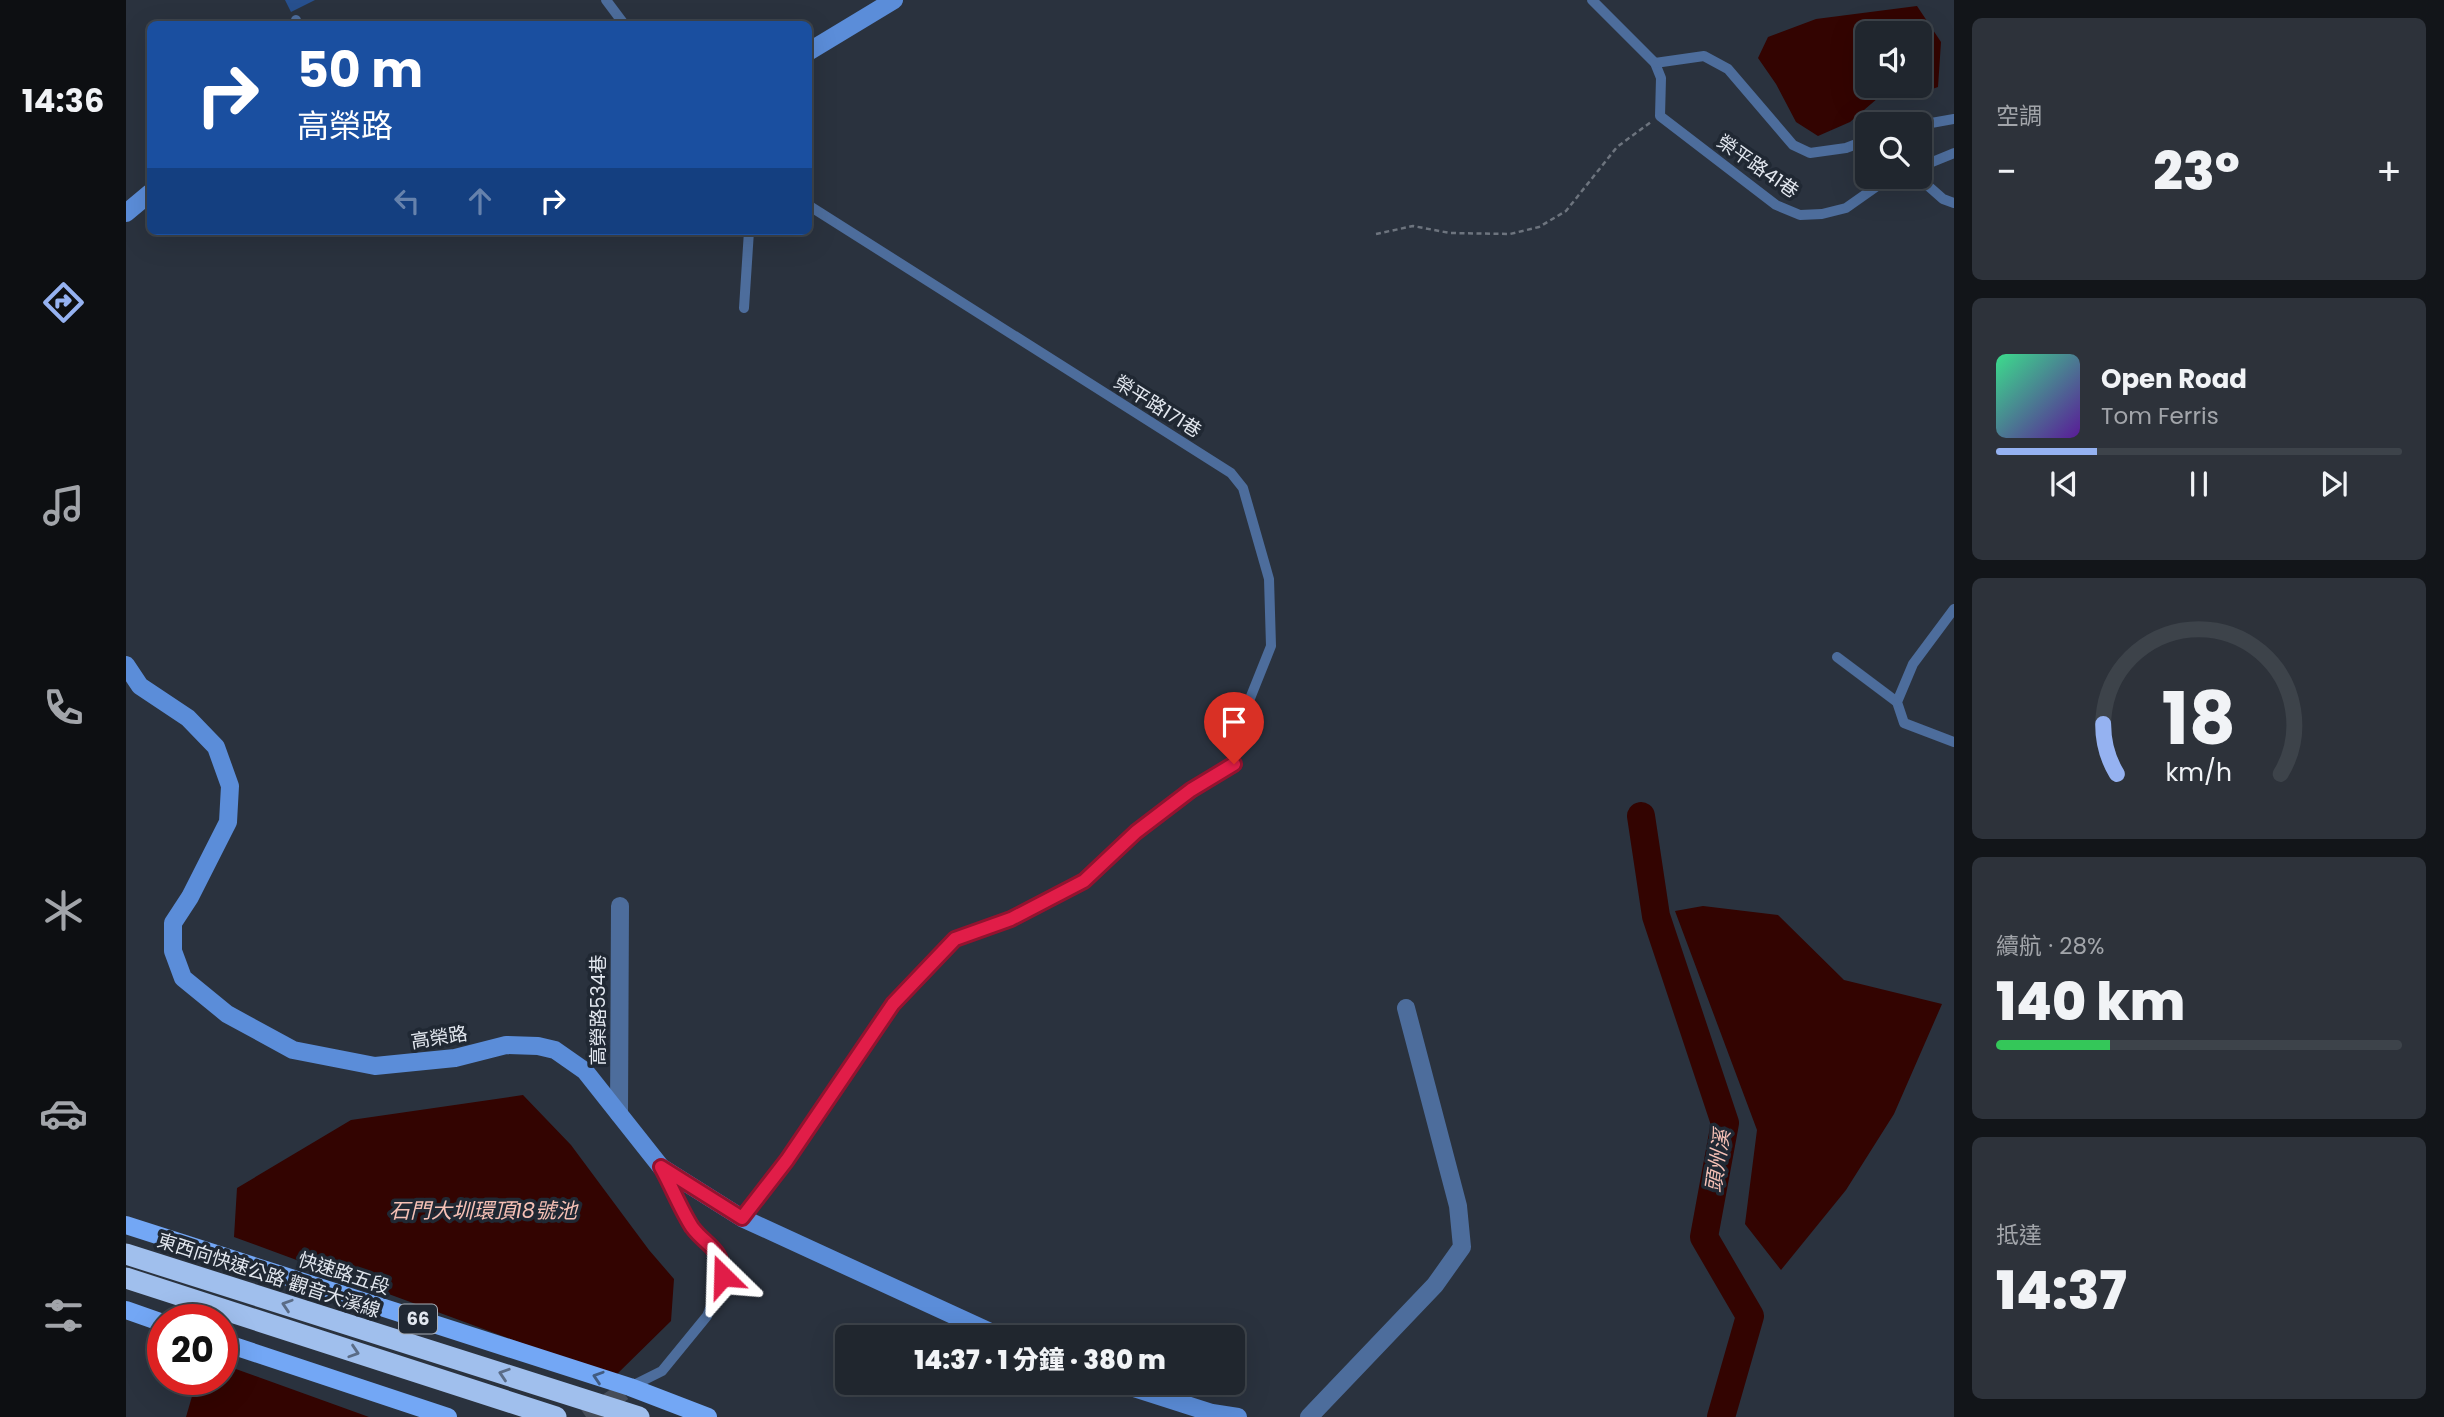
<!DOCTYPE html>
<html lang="zh-TW">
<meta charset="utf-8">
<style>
:root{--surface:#20262e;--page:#2d323a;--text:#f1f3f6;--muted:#a2a5aa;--line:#3d434a;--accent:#95b2f1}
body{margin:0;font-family:Poppins,"Noto Sans TC",sans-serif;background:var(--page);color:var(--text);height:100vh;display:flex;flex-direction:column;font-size:26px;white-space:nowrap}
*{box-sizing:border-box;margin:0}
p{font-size:23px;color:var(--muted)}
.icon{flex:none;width:38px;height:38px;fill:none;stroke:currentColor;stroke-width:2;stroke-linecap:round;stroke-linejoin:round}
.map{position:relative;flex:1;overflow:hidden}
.details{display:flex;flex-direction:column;gap:18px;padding:18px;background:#121519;width:490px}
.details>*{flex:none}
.hud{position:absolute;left:21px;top:21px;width:665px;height:214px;border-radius:10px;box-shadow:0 7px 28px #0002,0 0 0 2px var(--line);background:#1a4fa0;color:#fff;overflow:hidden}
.controls{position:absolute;left:1729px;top:21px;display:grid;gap:14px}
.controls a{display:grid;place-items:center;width:77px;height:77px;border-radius:10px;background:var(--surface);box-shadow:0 7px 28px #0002,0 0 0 2px var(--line);font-size:35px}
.speed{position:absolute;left:21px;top:1304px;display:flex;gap:14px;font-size:35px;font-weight:700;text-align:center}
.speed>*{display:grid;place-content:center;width:91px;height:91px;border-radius:50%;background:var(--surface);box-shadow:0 7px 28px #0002,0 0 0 2px var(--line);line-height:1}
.speed .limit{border:10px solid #d22;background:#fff;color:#111}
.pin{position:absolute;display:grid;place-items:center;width:60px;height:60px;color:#fff;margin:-72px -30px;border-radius:50% 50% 50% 0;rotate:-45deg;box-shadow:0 0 7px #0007}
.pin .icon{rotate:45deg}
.me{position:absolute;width:77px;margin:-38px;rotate:338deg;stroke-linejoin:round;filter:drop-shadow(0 0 5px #0008)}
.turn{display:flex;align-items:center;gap:24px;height:147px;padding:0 35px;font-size:32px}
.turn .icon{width:91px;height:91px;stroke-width:2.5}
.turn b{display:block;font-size:49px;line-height:60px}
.lanes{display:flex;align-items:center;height:66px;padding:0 35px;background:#0003;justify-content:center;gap:35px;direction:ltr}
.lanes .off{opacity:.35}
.big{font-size:52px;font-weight:800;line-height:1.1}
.details .widget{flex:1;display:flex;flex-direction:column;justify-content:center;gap:10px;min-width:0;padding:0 24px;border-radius:10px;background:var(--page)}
.details .dial{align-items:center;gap:0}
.dial svg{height:182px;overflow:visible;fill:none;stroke:var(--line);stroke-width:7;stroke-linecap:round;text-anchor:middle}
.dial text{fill:var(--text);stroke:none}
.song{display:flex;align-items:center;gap:21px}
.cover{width:84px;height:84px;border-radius:10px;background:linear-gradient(135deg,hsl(150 70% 55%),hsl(270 70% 35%))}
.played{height:7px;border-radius:4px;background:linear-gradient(90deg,var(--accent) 25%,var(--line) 25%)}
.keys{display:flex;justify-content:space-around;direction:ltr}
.heat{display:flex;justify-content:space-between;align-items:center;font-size:38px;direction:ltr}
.charge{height:10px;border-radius:5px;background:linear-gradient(90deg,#34c759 28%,var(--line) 0)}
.trip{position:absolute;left:709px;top:1325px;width:410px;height:70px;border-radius:10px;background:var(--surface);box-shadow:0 7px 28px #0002,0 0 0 2px var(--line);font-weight:800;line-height:70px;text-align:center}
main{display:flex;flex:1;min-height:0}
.dock{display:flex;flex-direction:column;width:126px;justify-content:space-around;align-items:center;background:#0d0f12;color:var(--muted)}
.dock .icon{width:49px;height:49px}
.dock .on{color:var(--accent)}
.dock b{font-size:32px;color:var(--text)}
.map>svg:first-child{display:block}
.water{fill:#330401;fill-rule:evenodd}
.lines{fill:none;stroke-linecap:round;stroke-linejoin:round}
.river{stroke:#330401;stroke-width:28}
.street-tunnel{stroke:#464d59;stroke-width:18;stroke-dasharray:18 9;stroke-linecap:butt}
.path{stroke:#6d747e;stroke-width:2.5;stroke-dasharray:5 3.5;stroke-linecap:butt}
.lane{stroke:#4d6d9c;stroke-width:10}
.street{stroke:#4d6d9c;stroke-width:18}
.secondary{stroke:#5b8dd9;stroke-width:18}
.primary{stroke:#73a7f5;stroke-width:18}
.highway{stroke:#a0bfed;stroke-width:21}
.wall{fill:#27508e}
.oneway{stroke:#5a6c87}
.oneway2{stroke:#415b81}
.route-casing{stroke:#92132f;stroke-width:18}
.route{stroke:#e11d48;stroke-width:12}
.labels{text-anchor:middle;stroke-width:7;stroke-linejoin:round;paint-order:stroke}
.shield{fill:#202833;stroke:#a8aeb7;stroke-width:2}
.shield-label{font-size:18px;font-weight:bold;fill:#e2e7ef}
.street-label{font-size:19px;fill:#e2e7ef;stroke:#202833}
.water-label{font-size:21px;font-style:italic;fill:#f6c1b6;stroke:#202833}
</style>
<main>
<nav class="dock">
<b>14:36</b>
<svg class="icon on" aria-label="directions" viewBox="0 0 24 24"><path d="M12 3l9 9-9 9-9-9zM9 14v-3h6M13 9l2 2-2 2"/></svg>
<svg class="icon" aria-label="music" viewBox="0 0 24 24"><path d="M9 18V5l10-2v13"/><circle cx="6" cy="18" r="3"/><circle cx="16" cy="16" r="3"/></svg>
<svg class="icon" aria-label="phone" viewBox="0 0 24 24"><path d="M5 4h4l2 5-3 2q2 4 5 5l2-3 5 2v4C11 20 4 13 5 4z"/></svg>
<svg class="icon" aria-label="climate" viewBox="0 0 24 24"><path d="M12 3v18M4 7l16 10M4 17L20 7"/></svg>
<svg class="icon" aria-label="car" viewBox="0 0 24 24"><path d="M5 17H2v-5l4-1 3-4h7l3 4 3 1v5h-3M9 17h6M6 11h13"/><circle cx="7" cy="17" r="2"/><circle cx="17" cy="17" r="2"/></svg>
<svg class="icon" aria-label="filters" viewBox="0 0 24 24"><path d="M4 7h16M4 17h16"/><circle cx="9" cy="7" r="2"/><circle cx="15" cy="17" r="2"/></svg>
</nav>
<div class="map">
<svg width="1828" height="1417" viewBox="0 0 1828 1417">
<rect width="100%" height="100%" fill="#2a323e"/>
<g class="water">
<path d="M1791,6L1815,42L1812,87L1783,97L1759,92L1724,122L1692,136L1670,122L1650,84L1632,58L1642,37L1690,19ZM1741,33H1794V86H1741Z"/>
<path d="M1577,906L1652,915L1718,980L1816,1004L1768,1114L1720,1190L1655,1270L1619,1224L1631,1130L1549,911Z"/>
<path d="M397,1095L445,1145L523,1250L548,1279L545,1321L488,1377L108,1237L111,1188L225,1120Z"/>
<path d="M96,1364L243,1417H60L71,1379H96Z"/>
</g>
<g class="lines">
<path class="river" d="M1515,816L1530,916L1599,1123L1578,1237L1624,1316L1595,1417"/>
<path class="street-tunnel" d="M460,1417L504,1387"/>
<path class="path" d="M1250,234L1287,226L1324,233L1384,234L1413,227L1440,211L1491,147L1525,122"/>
<g class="lane">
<path d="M480,0L498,24"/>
<path d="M1466,0L1529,63L1535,78L1534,116L1650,205L1674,215L1696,214L1720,208L1764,177"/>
<path d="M169,24L170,20"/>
<path d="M1529,63L1578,56L1602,69L1667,145L1684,153L1720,148L1741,140"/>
<path d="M1794,125L1828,119"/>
<path d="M1794,167L1828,153"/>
<path d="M1792,177L1817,199L1828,203"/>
<path d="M618,308L623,231"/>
<path d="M1828,609L1787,664L1771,702L1778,723L1828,742"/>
<path d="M1711,657L1771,702"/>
<path d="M616,1218L661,1160L767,1004L829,939L885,919L958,882L1010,832L1065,790L1108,764L1119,711L1145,646L1143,579L1117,488L1105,473L682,205"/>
<path d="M504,1387L536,1371L581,1316L597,1276V1266L591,1251L566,1227L538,1173"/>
</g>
<g class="street">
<path d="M493,1114L494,906"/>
<path d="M1183,1417L1309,1285L1336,1247L1332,1206L1280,1008"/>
</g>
<g class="secondary">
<path d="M682,52L768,0"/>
<path d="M0,213L24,193"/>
<path d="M0,665L14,686L62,718L90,747L104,786L102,822L64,897L47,923V951L57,978L101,1014L167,1050L249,1066L329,1058L380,1045L412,1046L429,1050L459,1071L535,1167L616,1218L875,1337"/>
<path d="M989,1382L1086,1413L1112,1417"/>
</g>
<g class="primary">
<path d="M0,1225L504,1387L582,1417"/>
<path d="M0,1310L37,1323"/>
<path d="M96,1342L322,1417"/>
</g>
<g class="highway">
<path d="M0,1254L513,1417"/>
<path d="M0,1278L430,1417"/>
</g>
</g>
<path class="wall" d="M159,0H189L165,12Z"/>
<defs><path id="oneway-chevron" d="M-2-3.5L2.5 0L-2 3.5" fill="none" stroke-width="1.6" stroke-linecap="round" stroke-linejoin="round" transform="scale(1.75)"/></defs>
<g class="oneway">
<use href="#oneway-chevron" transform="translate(161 1305) rotate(-162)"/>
<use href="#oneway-chevron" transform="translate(228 1352) rotate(18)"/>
<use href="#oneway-chevron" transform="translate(378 1374) rotate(-162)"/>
</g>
<use class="oneway2" href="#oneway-chevron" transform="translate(472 1377) rotate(-162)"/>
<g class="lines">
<defs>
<path id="route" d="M597,1276C596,1247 580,1246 566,1227C555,1210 545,1185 535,1167L616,1218L661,1160L767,1004L829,939L885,919L958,881L1010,832L1065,790L1108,764"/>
</defs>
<use href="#route" class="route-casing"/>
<use href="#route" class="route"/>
</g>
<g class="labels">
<rect class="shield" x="273" y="1304.5" width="38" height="29" rx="5"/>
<g class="shield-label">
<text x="292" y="1325">66</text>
</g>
<g class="street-label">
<text transform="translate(1632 166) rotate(35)" y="7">榮平路41巷</text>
<text transform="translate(1032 406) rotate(32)" y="7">榮平路171巷</text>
<text transform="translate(472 1010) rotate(-90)" y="7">高榮路534巷</text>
<text transform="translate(313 1037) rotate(-9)" y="7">高榮路</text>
<text transform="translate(218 1273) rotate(18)" y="7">快速路五段</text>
<text transform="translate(143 1275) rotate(18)" y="7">東西向快速公路 觀音大溪線</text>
</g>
<g class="water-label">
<text transform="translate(1592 1161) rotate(-81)" y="7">頭州溪</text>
<text x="357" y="1218">石門大圳環頂18號池</text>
</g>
</g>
</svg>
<div class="controls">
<a><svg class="icon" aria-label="sound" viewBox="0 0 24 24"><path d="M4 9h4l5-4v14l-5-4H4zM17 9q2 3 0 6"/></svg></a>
<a><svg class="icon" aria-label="search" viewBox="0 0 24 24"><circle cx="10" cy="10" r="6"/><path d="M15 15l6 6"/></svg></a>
</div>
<div class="speed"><div class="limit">20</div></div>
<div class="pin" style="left:1108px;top:764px;background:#d93025"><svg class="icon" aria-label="arrive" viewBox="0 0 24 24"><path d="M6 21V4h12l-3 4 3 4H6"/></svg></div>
<svg class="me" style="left:597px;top:1276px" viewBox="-20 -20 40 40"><path d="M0-17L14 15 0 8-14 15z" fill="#e11d48" stroke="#fff" stroke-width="4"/></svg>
<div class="trip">14:37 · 1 分鐘 · 380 m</div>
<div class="hud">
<div class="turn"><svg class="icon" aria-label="right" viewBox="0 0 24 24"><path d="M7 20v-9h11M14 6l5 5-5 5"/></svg><div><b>50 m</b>高榮路</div></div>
<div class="lanes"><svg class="icon off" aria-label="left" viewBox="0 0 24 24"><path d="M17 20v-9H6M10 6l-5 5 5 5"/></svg><svg class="icon off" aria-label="ahead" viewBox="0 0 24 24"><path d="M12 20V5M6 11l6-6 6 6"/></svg><svg class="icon" aria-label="right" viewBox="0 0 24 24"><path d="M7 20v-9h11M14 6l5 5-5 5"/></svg></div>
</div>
</div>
<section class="details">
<div class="widget"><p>空調</p>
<div class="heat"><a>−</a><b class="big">23°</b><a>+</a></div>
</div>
<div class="widget">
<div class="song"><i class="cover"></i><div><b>Open Road</b><p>Tom Ferris</p></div></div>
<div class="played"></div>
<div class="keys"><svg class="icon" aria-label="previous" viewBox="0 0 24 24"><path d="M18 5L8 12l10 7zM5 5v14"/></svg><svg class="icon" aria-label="pause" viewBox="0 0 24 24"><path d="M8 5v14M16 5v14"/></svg><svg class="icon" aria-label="next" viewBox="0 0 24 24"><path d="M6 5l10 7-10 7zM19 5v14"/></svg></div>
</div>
<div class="widget dial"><svg viewBox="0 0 100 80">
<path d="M14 69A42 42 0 1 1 86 69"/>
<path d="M14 69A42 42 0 0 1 8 47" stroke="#95b2f1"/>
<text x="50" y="56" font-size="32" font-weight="700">18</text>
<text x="50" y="72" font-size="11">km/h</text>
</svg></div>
<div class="widget"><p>續航 · 28%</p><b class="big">140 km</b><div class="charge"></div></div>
<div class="widget"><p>抵達</p><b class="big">14:37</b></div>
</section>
</main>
